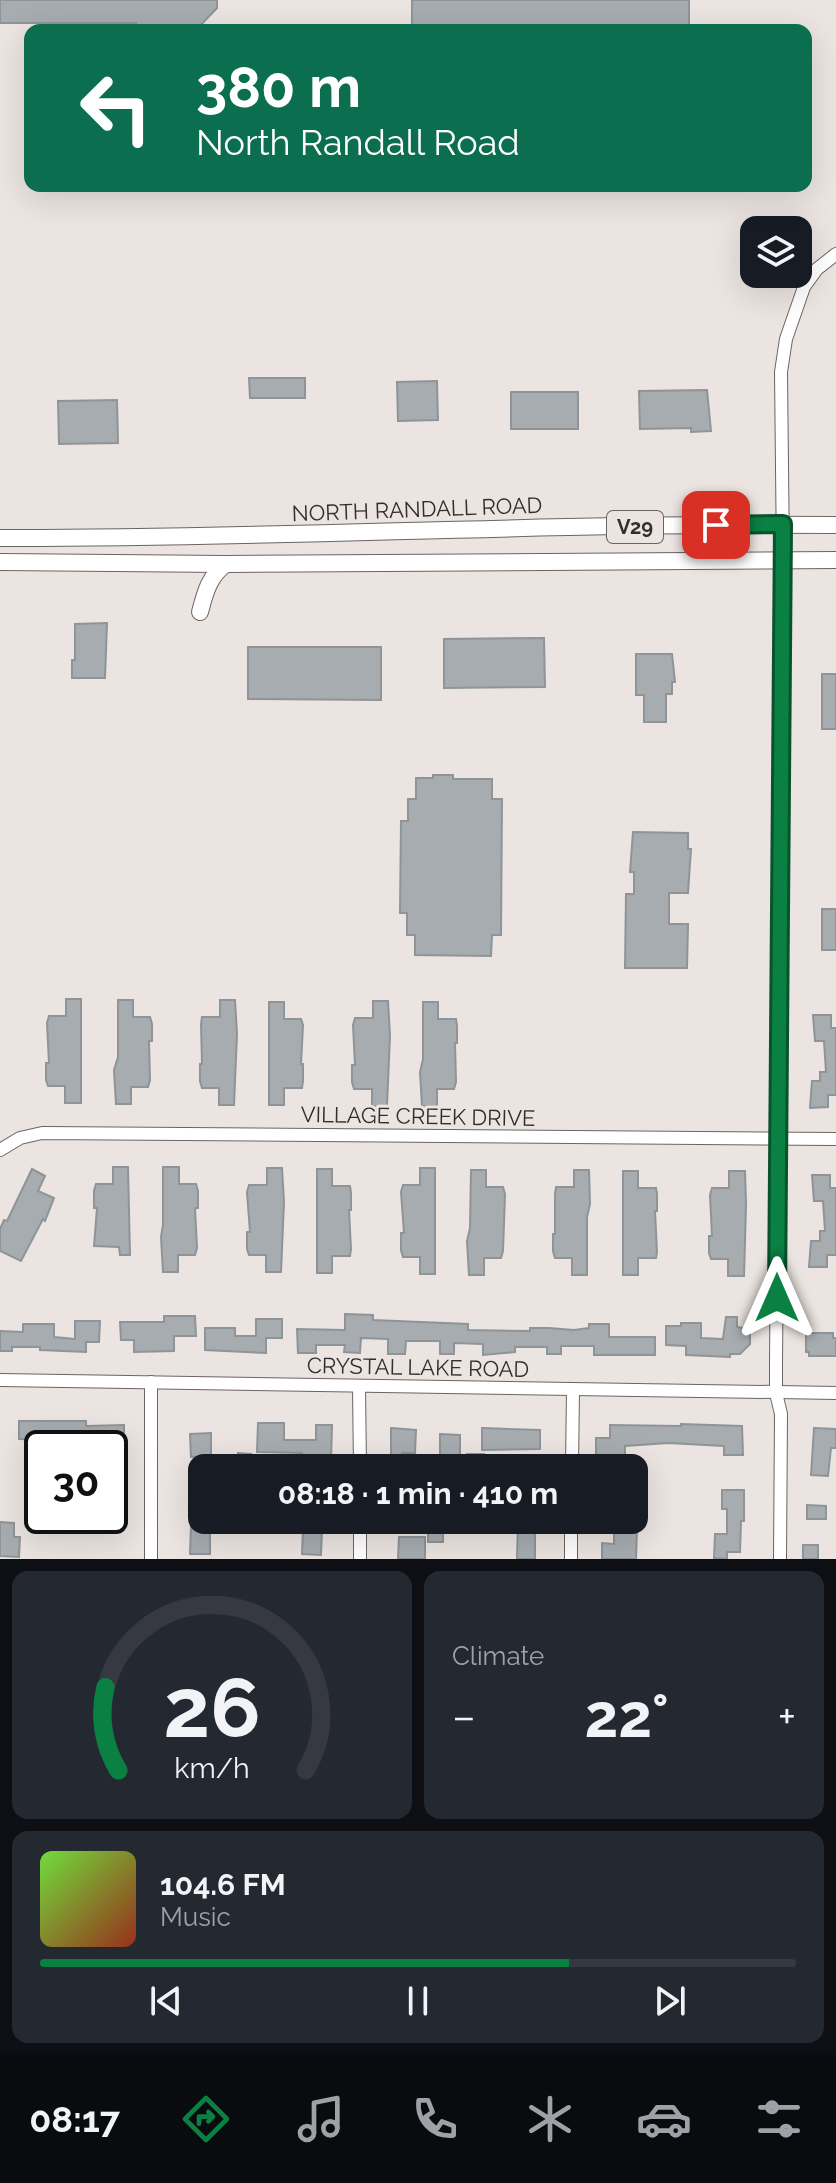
<!DOCTYPE html>
<meta charset="utf-8">
<style>
:root{--surface:#171b24;--page:#242831;--text:#f1f3f6;--muted:#9ea1a6;--line:#363941;--accent:#0b8043}
body{margin:0;font-family:Raleway,sans-serif;background:var(--page);color:var(--text);height:100vh;display:flex;flex-direction:column;font-size:30px;white-space:nowrap}
*{box-sizing:border-box;margin:0}
p{font-size:26px;color:var(--muted)}
.icon{flex:none;width:44px;height:44px;fill:none;stroke:currentColor;stroke-width:2;stroke-linecap:round;stroke-linejoin:round}
.map{position:relative;height:1559px;overflow:hidden}
.side{display:flex;flex-direction:column;gap:12px;padding:12px;background:#0d0f14;flex:1}
.side>*{flex:none}
.hud{position:absolute;left:24px;top:24px;width:788px;height:168px;border-radius:16px;box-shadow:0 8px 32px #0002;background:#0b6e4f;color:#fff;overflow:hidden}
.fabs{position:absolute;left:740px;top:216px;display:grid;gap:16px}
.fabs a{display:grid;place-items:center;width:72px;height:72px;border-radius:16px;background:var(--surface);box-shadow:0 8px 32px #0002;font-size:40px}
.speed{position:absolute;left:24px;top:1430px;display:flex;gap:16px;font-size:40px;font-weight:700;text-align:center}
.speed>*{display:grid;place-content:center;width:104px;height:104px;border-radius:50%;background:var(--surface);box-shadow:0 8px 32px #0002;line-height:1}
.speed .limit{border:4px solid #111;border-radius:12px;background:#fff;color:#111}
.pin{position:absolute;display:grid;place-items:center;width:68px;height:68px;color:#fff;margin:-34px;border-radius:16px;box-shadow:0 4px 12px #0006}
.me{position:absolute;width:88px;margin:-44px;rotate:0deg;stroke-linejoin:round;filter:drop-shadow(0 0 6px #0008)}
.turn{display:flex;align-items:center;gap:28px;height:168px;padding:0 40px;font-size:36px}
.turn .icon{width:104px;height:104px;stroke-width:2.5}
.turn b{display:block;font-size:56px;line-height:68px}
.big{font-size:60px;font-weight:700;line-height:1.1}
.side .widget{flex:1;display:flex;flex-direction:column;justify-content:center;gap:12px;min-width:0;padding:0 28px;border-radius:16px;background:var(--page)}
.side .dial{align-items:center;gap:0}
.dial svg{height:208px;overflow:visible;fill:none;stroke:var(--line);stroke-width:7;stroke-linecap:round;text-anchor:middle}
.dial text{fill:var(--text);stroke:none}
.song{display:flex;align-items:center;gap:24px}
.cover{width:96px;height:96px;border-radius:12px;background:linear-gradient(135deg,hsl(100 70% 55%),hsl(10 70% 35%))}
.played{height:8px;border-radius:4px;background:linear-gradient(90deg,var(--accent) 70%,var(--line) 70%)}
.keys{display:flex;justify-content:space-around;direction:ltr}
.heat{display:flex;justify-content:space-between;align-items:center;font-size:44px;direction:ltr}
.side .tiles{flex:1;display:grid;gap:12px;grid-template-columns:1fr 1fr}
.widget:last-child{grid-column:span 2}
.trip{position:absolute;left:188px;top:1454px;width:460px;height:80px;border-radius:16px;background:var(--surface);box-shadow:0 8px 32px #0002;font-weight:700;line-height:80px;text-align:center}
.tabs{display:flex;height:128px;justify-content:space-around;align-items:center;background:#090b0e;color:var(--muted)}
.tabs .icon{width:56px;height:56px}
.tabs .on{color:var(--accent)}
.tabs b{font-size:36px;color:var(--text)}
.map>svg:first-child{display:block}
.building{fill:#a6acb0;stroke:#8e9497;stroke-width:2}
.lines{fill:none;stroke-linecap:round;stroke-linejoin:round}
.minor-casing{stroke:#6b6562;stroke-width:14}
.major-casing{stroke:#6b6562;stroke-width:18}
.minor{stroke:#fff;stroke-width:12}
.major{stroke:#fff;stroke-width:16}
.route-casing{stroke:#07532c;stroke-width:20}
.route{stroke:#0b8043;stroke-width:14}
.labels{text-anchor:middle;stroke-width:6;stroke-linejoin:round;paint-order:stroke}
.shield{fill:#ebe4e1;stroke:#696564;stroke-width:2}
.shield-label{font-size:20px;font-weight:bold;fill:#312f2e}
.street-label{font-size:22px;fill:#312f2e;stroke:#ebe4e1}
</style>
<div class="map">
<svg width="836" height="1559" viewBox="0 0 836 1559">
<rect width="100%" height="100%" fill="#ebe4e1"/>
<g class="building">
<path d="M0,0H217V8L196,30H136V23H0Z"/>
<rect x="412" y="0" width="277" height="30"/>
<path d="M249,378H305V398H250Z"/>
<path d="M437,381L438,420L398,421L397,382Z"/>
<path d="M707,390L711,431L691,432V428L640,429L639,391Z"/>
<rect x="511" y="392" width="67" height="37"/>
<path d="M117,400L118,443L59,444L58,401Z"/>
<path d="M107,623L105,678H72V660H75V624Z"/>
<path d="M544,638L545,687L444,688V639Z"/>
<path d="M248,647H381V700L248,699Z"/>
<path d="M636,654H672L675,682H672V694H666V722H644V695H636Z"/>
<rect x="822" y="674" width="14" height="55"/>
<path d="M433,775H453V779H492V799H502L501,935H492L491,956L415,955V935H407V913H400L401,821H408V799H416V778H433Z"/>
<path d="M633,832L688,833V849H691L688,893H669V924H688L687,968H625L626,894H634V872H630Z"/>
<rect x="822" y="909" width="14" height="41"/>
<path d="M66,999H81V1103H65V1086H48L46,1080V1063H49L47,1023L49,1016H66Z"/>
<path d="M118,1000H133V1017H150L152,1024V1041H149L150,1080L148,1087H131V1104H116L114,1070L118,1057Z"/>
<path d="M220,1000H235L237,1034L234,1105H219V1088H202L200,1081V1064H202L201,1024L202,1017H220Z"/>
<path d="M373,1001H388L390,1035L387,1106H372V1089H354L352,1082V1065H355L353,1025L355,1018H373Z"/>
<path d="M269,1002H284V1019H301L303,1025L301,1064H303V1081L302,1088H284V1105H269Z"/>
<path d="M423,1002H438V1019H456L457,1026V1043H455L456,1082L454,1089H437V1106H422L420,1072L423,1059Z"/>
<path d="M813,1015H831V1028H836V1095H828V1107L810,1108L812,1081H820V1072H826L824,1041H815Z"/>
<path d="M113,1167H128L130,1255H120L119,1247L94,1246L97,1208H94V1191L96,1184H113Z"/>
<path d="M163,1167H179V1184H196L198,1191V1208H195L197,1248L195,1255H178V1272H163L161,1237L163,1225Z"/>
<path d="M267,1168H282L284,1202L281,1272H266V1255H249L247,1249V1232H250L247,1192L249,1185H267Z"/>
<path d="M420,1168H435V1274H420V1257H403L401,1250V1233H404L401,1192L403,1185H420Z"/>
<path d="M32,1169L45,1176L38,1191L54,1198L45,1221L43,1219L21,1261L0,1251V1229L4,1220L7,1221Z"/>
<path d="M317,1169H332V1186H350L351,1193V1210H349L351,1249L350,1256H332V1273H317Z"/>
<path d="M471,1170H486V1187H503L505,1194L503,1251L501,1258H484V1275H469L467,1241L470,1228Z"/>
<path d="M574,1170H589L590,1204L587,1217V1275H572V1258H555L553,1251V1234H555V1194L556,1187H574Z"/>
<path d="M623,1171H638V1188H656L657,1194V1211H655L657,1252L656,1258H638V1275H623Z"/>
<path d="M729,1171H745L746,1205L744,1276H728V1259H711L709,1253V1236H712L710,1195L712,1188H729Z"/>
<path d="M812,1175H830V1188H836V1255H827V1267H809L811,1241H820V1231H825L823,1201H814Z"/>
<path d="M345,1314L373,1315V1320L468,1324V1330L530,1331V1328H549L574,1330L589,1328V1324H609V1337H655V1355H594V1346H561V1354H547V1347H515V1352L483,1355V1344L454,1343V1354H440V1341H406L405,1354H388V1339L361,1338L360,1353L344,1352L345,1345H316V1353H298L297,1329L345,1330Z"/>
<path d="M164,1316H195L196,1336H174V1351L134,1352V1340H121L120,1322H164Z"/>
<path d="M726,1317H737V1327L750,1329V1344L740,1354H730V1357L686,1355V1346L666,1345V1326H681V1323H701V1338L723,1339Z"/>
<path d="M256,1319H282V1338H266V1353L205,1350V1328H235V1336H256Z"/>
<path d="M75,1321H100L99,1342H86V1352L40,1350V1347H12V1351H0V1331L23,1332V1324H54V1337L75,1339Z"/>
<path d="M806,1333H833V1338H836V1356H809V1352H806Z"/>
<path d="M19,1421H86V1426L124,1425V1443L62,1444V1440L19,1439Z"/>
<path d="M258,1423H284V1440H316V1425H332L331,1460H302V1453L257,1452Z"/>
<path d="M681,1424L742,1426L743,1455H724V1446L668,1443L625,1446V1458H596V1438H610V1425L681,1426Z"/>
<path d="M391,1428L416,1430L415,1453H402V1468H391Z"/>
<path d="M482,1428L540,1430V1449L482,1450Z"/>
<path d="M814,1428L836,1429V1448H831L828,1476L811,1475Z"/>
<path d="M211,1433V1456L191,1457L190,1434Z"/>
<path d="M440,1434L460,1435V1455H440Z"/>
<path d="M238,1453L251,1454V1465L238,1464Z"/>
<rect x="467" y="1454" width="17" height="14"/>
<rect x="426" y="1457" width="15" height="11"/>
<path d="M722,1490H744V1521H741L740,1552H727V1559L714,1558L715,1534H727V1509H722Z"/>
<path d="M192,1498H202V1520H210V1554H190Z"/>
<path d="M807,1505L826,1506V1519H807Z"/>
<path d="M518,1520H535V1559H517Z"/>
<path d="M614,1520H628V1528H637L636,1559H602V1543L614,1544Z"/>
<path d="M0,1522L14,1523V1537H20L19,1557L0,1556Z"/>
<path d="M303,1528L322,1529L321,1555L302,1554Z"/>
<rect x="428" y="1529" width="15" height="13"/>
<path d="M399,1537H425V1559H398Z"/>
<rect x="803" y="1545" width="15" height="14"/>
</g>
<g class="lines">
<defs>
<g id="minor">
<path d="M0,1150L20,1138L42,1133L836,1139"/>
<path d="M0,1380L836,1393"/>
<path d="M151,1382V1559"/>
<path d="M359,1386L360,1468"/>
<path d="M572,1468L573,1390"/>
<path d="M360,1520V1559"/>
<path d="M571,1559V1520"/>
<path d="M780,1559L781,1414L776,1393V1362L783,560L781,372L786,339L804,287L817,269L836,254"/>
</g>
<g id="major">
<path d="M0,538C279,539 557,522 836,525"/>
<path d="M0,562L226,564L836,560"/>
<path d="M200,612C205,593 209,576 226,564"/>
</g>
</defs>
<use href="#minor" class="minor-casing"/>
<use href="#major" class="major-casing"/>
<use href="#minor" class="minor"/>
<use href="#major" class="major"/>
</g>
<g class="lines">
<defs>
<path id="route" d="M716,525L783,524L777,1298"/>
</defs>
<use href="#route" class="route-casing"/>
<use href="#route" class="route"/>
</g>
<g class="labels">
<rect class="shield" x="607" y="511" width="56" height="32" rx="6"/>
<g class="shield-label">
<text x="635" y="534">V29</text>
</g>
<g class="street-label">
<text transform="translate(417 509) rotate(-2)" y="8">NORTH RANDALL ROAD</text>
<text transform="translate(418 1116) rotate(1)" y="8">VILLAGE CREEK DRIVE</text>
<text transform="translate(418 1367) rotate(1)" y="8">CRYSTAL LAKE ROAD</text>
</g>
</g>
</svg>
<div class="fabs">
<a><svg class="icon" aria-label="layers" viewBox="0 0 24 24"><path d="M12 4l9 5-9 5-9-5zM3 14l9 5 9-5"/></svg></a>
</div>
<div class="speed"><div class="limit">30</div></div>
<div class="pin" style="left:716px;top:525px;background:#d93025"><svg class="icon" aria-label="arrive" viewBox="0 0 24 24"><path d="M6 21V4h12l-3 4 3 4H6"/></svg></div>
<svg class="me" style="left:777px;top:1298px" viewBox="-20 -20 40 40"><path d="M0-17L14 15 0 8-14 15z" fill="#0b8043" stroke="#fff" stroke-width="4"/></svg>
<div class="trip">08:18 · 1 min · 410 m</div>
<div class="hud">
<div class="turn"><svg class="icon" aria-label="left" viewBox="0 0 24 24"><path d="M17 20v-9H6M10 6l-5 5 5 5"/></svg><div><b>380 m</b>North Randall Road</div></div>
</div>
</div>
<section class="side">
<div class="tiles">
<div class="widget dial"><svg viewBox="0 0 100 80">
<path d="M14 69A42 42 0 1 1 86 69"/>
<path d="M14 69A42 42 0 0 1 9 37" stroke="#0b8043"/>
<text x="50" y="56" font-size="32" font-weight="700">26</text>
<text x="50" y="72" font-size="11">km/h</text>
</svg></div>
<div class="widget"><p>Climate</p>
<div class="heat"><a>−</a><b class="big">22°</b><a>+</a></div>
</div>
<div class="widget">
<div class="song"><i class="cover"></i><div><b>104.6 FM</b><p>Music</p></div></div>
<div class="played"></div>
<div class="keys"><svg class="icon" aria-label="previous" viewBox="0 0 24 24"><path d="M18 5L8 12l10 7zM5 5v14"/></svg><svg class="icon" aria-label="pause" viewBox="0 0 24 24"><path d="M8 5v14M16 5v14"/></svg><svg class="icon" aria-label="next" viewBox="0 0 24 24"><path d="M6 5l10 7-10 7zM19 5v14"/></svg></div>
</div>
</div>
</section>
<nav class="tabs">
<b>08:17</b>
<svg class="icon on" aria-label="directions" viewBox="0 0 24 24"><path d="M12 3l9 9-9 9-9-9zM9 14v-3h6M13 9l2 2-2 2"/></svg>
<svg class="icon" aria-label="music" viewBox="0 0 24 24"><path d="M9 18V5l10-2v13"/><circle cx="6" cy="18" r="3"/><circle cx="16" cy="16" r="3"/></svg>
<svg class="icon" aria-label="phone" viewBox="0 0 24 24"><path d="M5 4h4l2 5-3 2q2 4 5 5l2-3 5 2v4C11 20 4 13 5 4z"/></svg>
<svg class="icon" aria-label="climate" viewBox="0 0 24 24"><path d="M12 3v18M4 7l16 10M4 17L20 7"/></svg>
<svg class="icon" aria-label="car" viewBox="0 0 24 24"><path d="M5 17H2v-5l4-1 3-4h7l3 4 3 1v5h-3M9 17h6M6 11h13"/><circle cx="7" cy="17" r="2"/><circle cx="17" cy="17" r="2"/></svg>
<svg class="icon" aria-label="filters" viewBox="0 0 24 24"><path d="M4 7h16M4 17h16"/><circle cx="9" cy="7" r="2"/><circle cx="15" cy="17" r="2"/></svg>
</nav>
